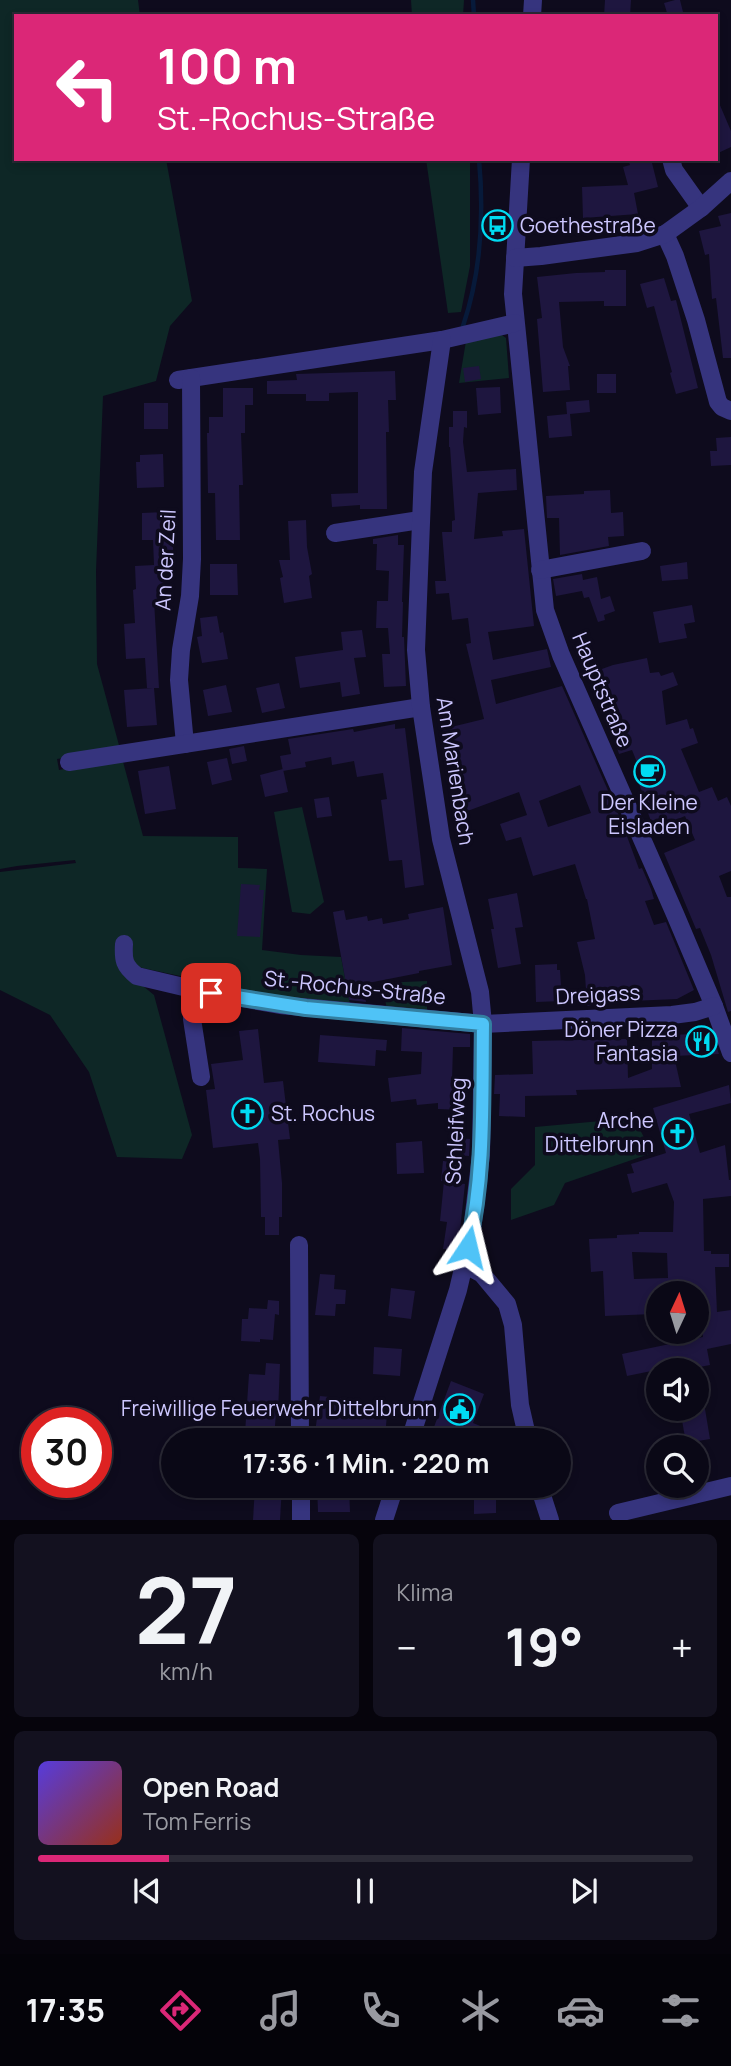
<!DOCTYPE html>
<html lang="de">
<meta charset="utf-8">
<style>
:root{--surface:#0a0816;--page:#13111f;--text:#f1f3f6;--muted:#999aa1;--line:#2a2935;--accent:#db2777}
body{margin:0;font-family:Manrope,sans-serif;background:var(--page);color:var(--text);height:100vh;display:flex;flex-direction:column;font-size:26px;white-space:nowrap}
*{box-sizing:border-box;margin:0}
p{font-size:23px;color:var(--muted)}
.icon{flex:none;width:38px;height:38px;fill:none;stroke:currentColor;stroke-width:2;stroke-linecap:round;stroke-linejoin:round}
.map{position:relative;height:1520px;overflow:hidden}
.panel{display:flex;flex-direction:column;gap:14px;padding:14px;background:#06040c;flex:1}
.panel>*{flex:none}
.guide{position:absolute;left:14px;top:14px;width:704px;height:147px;border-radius:0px;box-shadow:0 4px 10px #0003,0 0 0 2px var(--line);background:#db2777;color:#fff;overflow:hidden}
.needle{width:46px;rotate:4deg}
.fabs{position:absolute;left:646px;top:1281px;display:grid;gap:14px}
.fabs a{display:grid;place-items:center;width:63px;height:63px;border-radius:50%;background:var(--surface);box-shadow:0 4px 10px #0003,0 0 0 2px var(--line);font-size:35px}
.speed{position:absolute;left:21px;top:1407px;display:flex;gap:14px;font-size:35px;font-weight:700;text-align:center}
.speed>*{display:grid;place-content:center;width:91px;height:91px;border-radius:50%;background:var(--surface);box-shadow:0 4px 10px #0003,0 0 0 2px var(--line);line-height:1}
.speed .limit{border:10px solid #d22;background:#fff;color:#111}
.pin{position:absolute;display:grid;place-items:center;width:60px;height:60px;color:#fff;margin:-30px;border-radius:14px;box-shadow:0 4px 10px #0006}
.me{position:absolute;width:77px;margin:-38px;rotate:10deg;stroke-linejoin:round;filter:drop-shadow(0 0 5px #0008)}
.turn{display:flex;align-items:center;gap:24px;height:147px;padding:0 28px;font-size:32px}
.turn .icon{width:91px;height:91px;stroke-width:2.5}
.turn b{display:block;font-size:49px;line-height:60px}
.big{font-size:52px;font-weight:700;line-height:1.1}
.panel .widget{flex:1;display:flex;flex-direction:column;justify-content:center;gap:10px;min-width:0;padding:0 24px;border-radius:10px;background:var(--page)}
.panel .dial{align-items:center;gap:0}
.dial b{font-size:91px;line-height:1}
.song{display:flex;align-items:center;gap:21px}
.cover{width:84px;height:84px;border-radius:10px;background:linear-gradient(135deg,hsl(250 70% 55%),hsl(10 70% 35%))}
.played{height:7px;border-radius:4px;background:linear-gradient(90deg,var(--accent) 20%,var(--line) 20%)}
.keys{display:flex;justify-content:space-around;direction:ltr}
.heat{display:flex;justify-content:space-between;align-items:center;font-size:38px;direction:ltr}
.panel .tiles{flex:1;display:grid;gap:14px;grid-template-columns:1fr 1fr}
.widget:last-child{grid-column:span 2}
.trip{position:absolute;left:161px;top:1428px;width:410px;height:70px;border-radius:35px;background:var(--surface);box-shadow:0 4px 10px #0003,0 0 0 2px var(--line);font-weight:700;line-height:70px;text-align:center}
.tab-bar{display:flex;height:112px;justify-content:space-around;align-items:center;background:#040309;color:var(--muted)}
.tab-bar .icon{width:49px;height:49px}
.tab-bar .on{color:var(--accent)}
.tab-bar b{font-size:32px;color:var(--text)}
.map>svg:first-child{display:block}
.green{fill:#0e2726}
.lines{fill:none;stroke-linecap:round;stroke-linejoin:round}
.stream{stroke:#071a3a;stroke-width:4.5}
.building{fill:#1e163f;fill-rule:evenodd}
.minor{stroke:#36347e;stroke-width:18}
.route-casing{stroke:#337fa1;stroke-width:18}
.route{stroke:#4fc3f7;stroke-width:12}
.labels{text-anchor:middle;stroke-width:7;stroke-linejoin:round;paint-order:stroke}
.poi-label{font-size:21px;fill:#cdc7ff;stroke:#0e0b1d;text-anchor:end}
.street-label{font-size:21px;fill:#cdc7ff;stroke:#0e0b1d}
</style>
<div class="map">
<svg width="731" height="1520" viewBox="0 0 731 1520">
<rect width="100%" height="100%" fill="#0e0b1d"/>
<g class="green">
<path d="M0,0H138L140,16H16V159H166L192,301L170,326L156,381L103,396L96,571L97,664L120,749L57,759L59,770L122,758L143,836L238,837V868L267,869L262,950L301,955L341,957L350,1004L260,993L138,967L121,968L154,995L192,1135L182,1159L117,1157L89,1072L50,1015L0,990V872L76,863L75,860L17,866L0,869Z"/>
<path d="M411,0H464L463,16H412Z"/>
<path d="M426,159H470V266L461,312L448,313Z"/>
<path d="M496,331L506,338L509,378L459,383L467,335Z"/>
<path d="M302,807L324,902L310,914L292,912L274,812Z"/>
<path d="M427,981V1012L387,1009L382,985L403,982Z"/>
<path d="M634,1118L652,1153L565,1183L554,1205L511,1220V1189L535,1165V1127Z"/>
</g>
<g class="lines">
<g class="stream">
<path d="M473,0L474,16"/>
<path d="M463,326C481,273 484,214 479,159"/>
</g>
</g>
<g class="building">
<path d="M605,0H631L630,16H604Z"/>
<path d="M675,0H680L684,16H668L664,3Z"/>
<path d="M716,96L731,131V147L716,154Z"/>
<path d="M628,159H651L658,187L634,193L638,214L583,218L582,187L628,185L623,167L630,165Z"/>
<path d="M731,213V358H723L716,298L712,299L709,254L705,255L699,231L721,226L718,216Z"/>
<path d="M605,270H626V306H604V301L559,302L563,347L570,366H568L570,390L543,392L537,319L542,318L537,277L576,273L605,272Z"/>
<path d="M664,278L671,301L676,300L698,388L676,394L670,373L672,372L654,306L647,308L640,284Z"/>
<path d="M479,366L481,379L465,382L463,368Z"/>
<path d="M395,371L396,400H388L389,432H386L387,509H360V505L332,507L331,494L358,493V392L329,393V401H306V394H267V381L297,380L296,374Z"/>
<rect x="597" y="374" width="19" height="19"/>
<path d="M500,387L501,413L478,415L476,388Z"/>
<path d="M223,388H253V405H245V433H241L243,485H239L240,540H216L215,493H208L207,433H209V417H223Z"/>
<path d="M589,400L590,412L570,414L572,436L549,438L547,416L567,414L566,402Z"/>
<rect x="144" y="403" width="24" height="26"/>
<path d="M453,411H467V428L464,427L463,442L467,472L516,469L517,490L478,493L474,539L503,536L502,531L524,529L534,626L488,632L493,660L547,649L551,667L491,680L496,704L562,686L621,820L639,869L642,868L651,889L654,899L645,901L654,925L666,922L694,990L677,999L608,1002V1004L587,1006L585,975L577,942L595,939L587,899H586L575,864L533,876L521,837L506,841L500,824L527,815L519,792L454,816L443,729L484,719L466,644L471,643L468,618L452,620L449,593L436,594L435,581H446L442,532H452V521L455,520L450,447H449V427H463H453ZM580,785L591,813L548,827L539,801Z"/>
<path d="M731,437V465L711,466L710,451H717L716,438Z"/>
<path d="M163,454L164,487L137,488L136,462H140V455Z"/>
<path d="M610,490L611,513L623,512L624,536L608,537L609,546L560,555L559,518H547L546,496L584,494V491Z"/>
<path d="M165,512L166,539H173V570H163L165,600H154L159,688H154L157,725L127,727L124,690L153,688H147L145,658L126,659L124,624L135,623L133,590L136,589L135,566L154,565L153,540H142V513Z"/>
<path d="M306,520L307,547L312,574L309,576L312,598L284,603L280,578L283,577L279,560H290L288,521Z"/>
<path d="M398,535V545H404L402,602H403L402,637H404L406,686L384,687L382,654H390L388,628H376L377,601H388L389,571L376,570L377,544H373V539Z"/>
<path d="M687,562L688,579L662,581L660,566Z"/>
<path d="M210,564H237L238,595H210Z"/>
<path d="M582,574L583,580L597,577L601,599L610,596L615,611L604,615L605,620L598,622L589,597L584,598L582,591L556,596L553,579Z"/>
<path d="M692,605L695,622L684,624L687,638L659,643L653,612Z"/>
<path d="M217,616L220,633L223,632L228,659L202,663L197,637L202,636L200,618Z"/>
<path d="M362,630L366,657L354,658L360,694L342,697L340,682L300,688L295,657L343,650L341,632Z"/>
<path d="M647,658L650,673L659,672L661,676L673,672L678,685L662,691L666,725L687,719L690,729L693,728L698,743L681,749L699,792L712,787L718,801L727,797L731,806V871L719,876L727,897H731V1011L728,1012L711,955L700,928L696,929L664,853L695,840L685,816L654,829L648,813L650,811L639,784L645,782L632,750L619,754L612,732L621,729L607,689L596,694L589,678L603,675L602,669L613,665Z"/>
<path d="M279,683L285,708L262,713L256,688Z"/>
<path d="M226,685L232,712L208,716L203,690Z"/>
<path d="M395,724V729L405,728L424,885L405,888L402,860L389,861L381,800L387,799L383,773L357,777L354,761L332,765L331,757L305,762L306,767L283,771L280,756L291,754L288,739L353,729L354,732Z"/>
<path d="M244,746L247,761L232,764L229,749Z"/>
<path d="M227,758L232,780L212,785L207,762Z"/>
<path d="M169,766L176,809L145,814L138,771Z"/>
<path d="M283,769L288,792L265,797L260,775Z"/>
<path d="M329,797L332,816L317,818L314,799Z"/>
<path d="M241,884L260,885L259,890H264L260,937L237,936Z"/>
<path d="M517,893L523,927L515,928L521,964L498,968L491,929H494L488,899Z"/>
<path d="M443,907L452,965L419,971V973L363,984L366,1002L349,1000L333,912L344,910L346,920L367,916L368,921L382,918L383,924L409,919L408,914Z"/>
<path d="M557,964V970H560L562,1001L536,1002L535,965Z"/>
<path d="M402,1028L470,1034V1047H453L452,1080L463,1081L462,1110L438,1109V1103L417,1105L416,1099L391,1102L388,1078L421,1074L422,1052L401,1051Z"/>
<path d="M258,1029L264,1083L283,1081L290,1139L278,1140L282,1183V1217H279V1235H265V1217H261L260,1159L258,1143L213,1148L206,1090L215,1089L211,1064L243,1060L239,1031Z"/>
<path d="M712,1033L719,1054L674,1056L681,1087L576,1090L577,1095L525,1096V1117L499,1116L500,1094H494L495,1075L533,1074L532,1041L627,1039L628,1078L652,1069V1036Z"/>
<path d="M320,1035L387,1040L386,1051L376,1050L375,1066L318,1062Z"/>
<path d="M729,1085L731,1103L689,1114L700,1153L725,1145L729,1180H731V1196L703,1199L704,1251H711V1254H729V1267H715L717,1312L731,1310V1344L707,1349L710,1365L684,1370H672L671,1367L627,1376L622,1354L703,1337L698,1305L696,1306V1293H658V1307L652,1308L653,1314L605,1316L603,1271L591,1272L589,1239L617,1238V1235L639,1234V1232H673L674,1202L667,1183L632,1193L627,1174L634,1173L631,1164L666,1153L653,1108ZM632,1252L667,1253L668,1278L634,1279Z"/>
<path d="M455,1138L470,1139L469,1156L454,1155Z"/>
<path d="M422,1141L424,1173L397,1174L396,1143Z"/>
<path d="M457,1160L455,1182H449L465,1184L460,1230L456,1250L443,1249L447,1222L440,1221L444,1181H441L443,1161Z"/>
<path d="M320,1274L335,1275L334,1289L346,1290L345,1304H336L335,1316L315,1315Z"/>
<path d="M391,1288L415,1291L411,1319L388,1316Z"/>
<path d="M268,1300L279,1301V1315L275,1314L273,1340L260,1339V1342L241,1341L242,1319H248L249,1308L267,1309Z"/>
<path d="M374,1347L402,1349L400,1376L373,1374Z"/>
<path d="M266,1363L280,1364L278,1412H276L274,1440H250L251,1433H245L249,1374L265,1375Z"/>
<path d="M451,1381L484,1394L473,1423L514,1440H435L440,1429L434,1427Z"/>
<path d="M320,1396L350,1399L349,1410L387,1413L385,1440H314Z"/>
<path d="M680,1409H705L710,1439L686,1443Z"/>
<path d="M255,1486H282L280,1520H253Z"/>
<path d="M317,1486H349L350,1512H318Z"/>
<path d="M496,1492V1513L474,1514V1493Z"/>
</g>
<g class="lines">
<g class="minor">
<path d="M532,16L533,0"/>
<path d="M521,159L513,294L545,610L561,655L675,914L714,1006L731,1053"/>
<path d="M671,159L674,170L701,208"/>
<path d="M665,234L675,256L696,320L718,402L722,407L731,411"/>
<path d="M515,258L541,256L637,243L665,234L701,208L731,181"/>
<path d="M178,380L442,340L515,323"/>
<path d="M335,533L420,520"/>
<path d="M540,570L642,551"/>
<path d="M185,744L179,680L181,650L190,596L192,559L191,378"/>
<path d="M69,762L421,707"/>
<path d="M124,944C123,960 124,966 137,976L192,989L280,1005L483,1024L672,1015L695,1012L714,1006"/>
<path d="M192,989V1019L201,1077"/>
<path d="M299,1245L300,1440"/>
<path d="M464,1264L482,1274L507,1304L513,1325L520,1405L528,1440"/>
<path d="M410,1440L458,1290L472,1230L481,1155L483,1024L480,992L441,839L421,707L416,650L423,472L442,340"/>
<path d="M301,1486V1520"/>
<path d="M539,1486L550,1520"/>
<path d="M618,1513L731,1486"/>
<path d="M384,1520L395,1486"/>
</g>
</g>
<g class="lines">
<defs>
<path id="route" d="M211,993L306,1008L483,1024C482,1098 485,1175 468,1247"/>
</defs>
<use href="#route" class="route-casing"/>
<use href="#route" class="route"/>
</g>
<defs>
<symbol id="bus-ring" viewBox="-11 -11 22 22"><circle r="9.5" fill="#0e0b1d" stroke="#00dbf2" stroke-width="1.5"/><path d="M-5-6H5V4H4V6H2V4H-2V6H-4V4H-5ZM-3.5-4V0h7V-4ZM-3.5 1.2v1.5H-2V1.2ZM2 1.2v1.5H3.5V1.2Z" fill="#00dbf2"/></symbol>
<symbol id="cafe-ring" viewBox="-11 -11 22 22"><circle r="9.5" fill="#0e0b1d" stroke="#00dbf2" stroke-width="1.5"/><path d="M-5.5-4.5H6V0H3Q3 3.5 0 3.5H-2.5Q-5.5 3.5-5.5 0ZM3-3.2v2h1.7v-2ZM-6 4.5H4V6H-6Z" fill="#00dbf2"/></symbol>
<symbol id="restaurant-ring" viewBox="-11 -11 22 22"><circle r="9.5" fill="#0e0b1d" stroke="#00dbf2" stroke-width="1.5"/><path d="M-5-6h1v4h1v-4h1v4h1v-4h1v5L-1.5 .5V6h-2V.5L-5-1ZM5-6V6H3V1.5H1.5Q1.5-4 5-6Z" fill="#00dbf2"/></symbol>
<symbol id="church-ring" viewBox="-11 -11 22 22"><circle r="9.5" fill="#0e0b1d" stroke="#00dbf2" stroke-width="1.5"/><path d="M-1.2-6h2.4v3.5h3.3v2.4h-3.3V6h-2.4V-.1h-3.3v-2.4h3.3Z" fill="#00dbf2"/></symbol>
<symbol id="civic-ring" viewBox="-11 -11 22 22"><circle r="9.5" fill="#0e0b1d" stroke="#00dbf2" stroke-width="1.5"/><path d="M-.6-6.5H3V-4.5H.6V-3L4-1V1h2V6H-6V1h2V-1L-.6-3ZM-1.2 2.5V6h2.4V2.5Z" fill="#00dbf2"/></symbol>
</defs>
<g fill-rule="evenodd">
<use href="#bus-ring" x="480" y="208" width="35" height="35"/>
<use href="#cafe-ring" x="632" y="754" width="35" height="35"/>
<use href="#restaurant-ring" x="684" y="1024" width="35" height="35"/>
<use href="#church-ring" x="230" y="1096" width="35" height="35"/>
<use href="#church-ring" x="660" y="1116" width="35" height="35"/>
<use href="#civic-ring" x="442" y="1392" width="35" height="35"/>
</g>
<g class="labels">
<g class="poi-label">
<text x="520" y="233" text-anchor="start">Goethestraße</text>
<text x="649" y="810" text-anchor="middle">Der Kleine<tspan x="649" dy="24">Eisladen</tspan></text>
<text x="678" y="1037">Döner Pizza<tspan x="678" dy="24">Fantasia</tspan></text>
<text x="271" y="1121" text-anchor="start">St. Rochus</text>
<text x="654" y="1128">Arche<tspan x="654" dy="24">Dittelbrunn</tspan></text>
<text x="437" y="1416">Freiwillige Feuerwehr Dittelbrunn</text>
</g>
<g class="street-label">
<text transform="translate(166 560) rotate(-87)" y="7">An der Zeil</text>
<text transform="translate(602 690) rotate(67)" y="7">Hauptstraße</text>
<text transform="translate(455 771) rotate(81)" y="7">Am Marienbach</text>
<text transform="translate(355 988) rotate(6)" y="7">St.-Rochus-Straße</text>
<text transform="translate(598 995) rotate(-3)" y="7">Dreigass</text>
<text transform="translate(456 1131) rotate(-87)" y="7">Schleifweg</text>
</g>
</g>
</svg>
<div class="fabs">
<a><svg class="needle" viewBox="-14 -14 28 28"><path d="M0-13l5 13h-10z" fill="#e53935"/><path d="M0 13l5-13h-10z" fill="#999aa1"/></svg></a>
<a><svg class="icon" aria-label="sound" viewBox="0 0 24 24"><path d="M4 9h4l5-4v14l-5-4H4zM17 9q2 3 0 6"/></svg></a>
<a><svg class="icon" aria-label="search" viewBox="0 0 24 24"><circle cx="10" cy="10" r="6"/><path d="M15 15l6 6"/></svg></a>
</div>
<div class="speed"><div class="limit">30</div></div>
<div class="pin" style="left:211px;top:993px;background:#d93025"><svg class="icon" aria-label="arrive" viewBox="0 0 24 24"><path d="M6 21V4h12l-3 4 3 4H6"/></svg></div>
<svg class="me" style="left:468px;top:1247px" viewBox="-20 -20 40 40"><path d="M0-17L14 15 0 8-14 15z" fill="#4fc3f7" stroke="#fff" stroke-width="4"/></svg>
<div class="trip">17:36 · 1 Min. · 220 m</div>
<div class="guide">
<div class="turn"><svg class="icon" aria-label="left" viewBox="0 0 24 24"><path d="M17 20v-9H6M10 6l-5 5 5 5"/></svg><div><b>100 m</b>St.-Rochus-Straße</div></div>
</div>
</div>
<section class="panel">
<div class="tiles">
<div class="widget dial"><b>27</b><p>km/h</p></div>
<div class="widget"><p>Klima</p>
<div class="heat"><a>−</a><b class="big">19°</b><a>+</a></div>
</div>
<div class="widget">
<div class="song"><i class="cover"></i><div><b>Open Road</b><p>Tom Ferris</p></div></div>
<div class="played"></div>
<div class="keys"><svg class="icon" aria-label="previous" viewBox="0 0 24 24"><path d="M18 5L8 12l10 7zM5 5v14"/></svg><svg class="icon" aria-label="pause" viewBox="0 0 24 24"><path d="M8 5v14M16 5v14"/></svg><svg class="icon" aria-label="next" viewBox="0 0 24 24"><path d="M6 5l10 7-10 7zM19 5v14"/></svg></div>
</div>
</div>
</section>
<nav class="tab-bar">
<b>17:35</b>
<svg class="icon on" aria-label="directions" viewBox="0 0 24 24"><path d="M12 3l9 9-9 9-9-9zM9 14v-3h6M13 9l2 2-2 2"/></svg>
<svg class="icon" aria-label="music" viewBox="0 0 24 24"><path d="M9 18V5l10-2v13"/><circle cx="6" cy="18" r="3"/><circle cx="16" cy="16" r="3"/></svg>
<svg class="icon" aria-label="phone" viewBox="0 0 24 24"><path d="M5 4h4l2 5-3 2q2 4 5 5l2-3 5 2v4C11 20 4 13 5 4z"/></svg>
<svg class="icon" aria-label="climate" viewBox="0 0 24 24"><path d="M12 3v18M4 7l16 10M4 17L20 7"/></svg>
<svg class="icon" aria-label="car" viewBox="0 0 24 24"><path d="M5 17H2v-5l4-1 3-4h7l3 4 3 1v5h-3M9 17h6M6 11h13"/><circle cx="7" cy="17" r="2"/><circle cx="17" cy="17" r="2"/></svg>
<svg class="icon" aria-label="filters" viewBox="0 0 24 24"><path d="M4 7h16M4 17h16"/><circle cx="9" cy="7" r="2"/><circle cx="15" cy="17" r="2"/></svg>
</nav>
